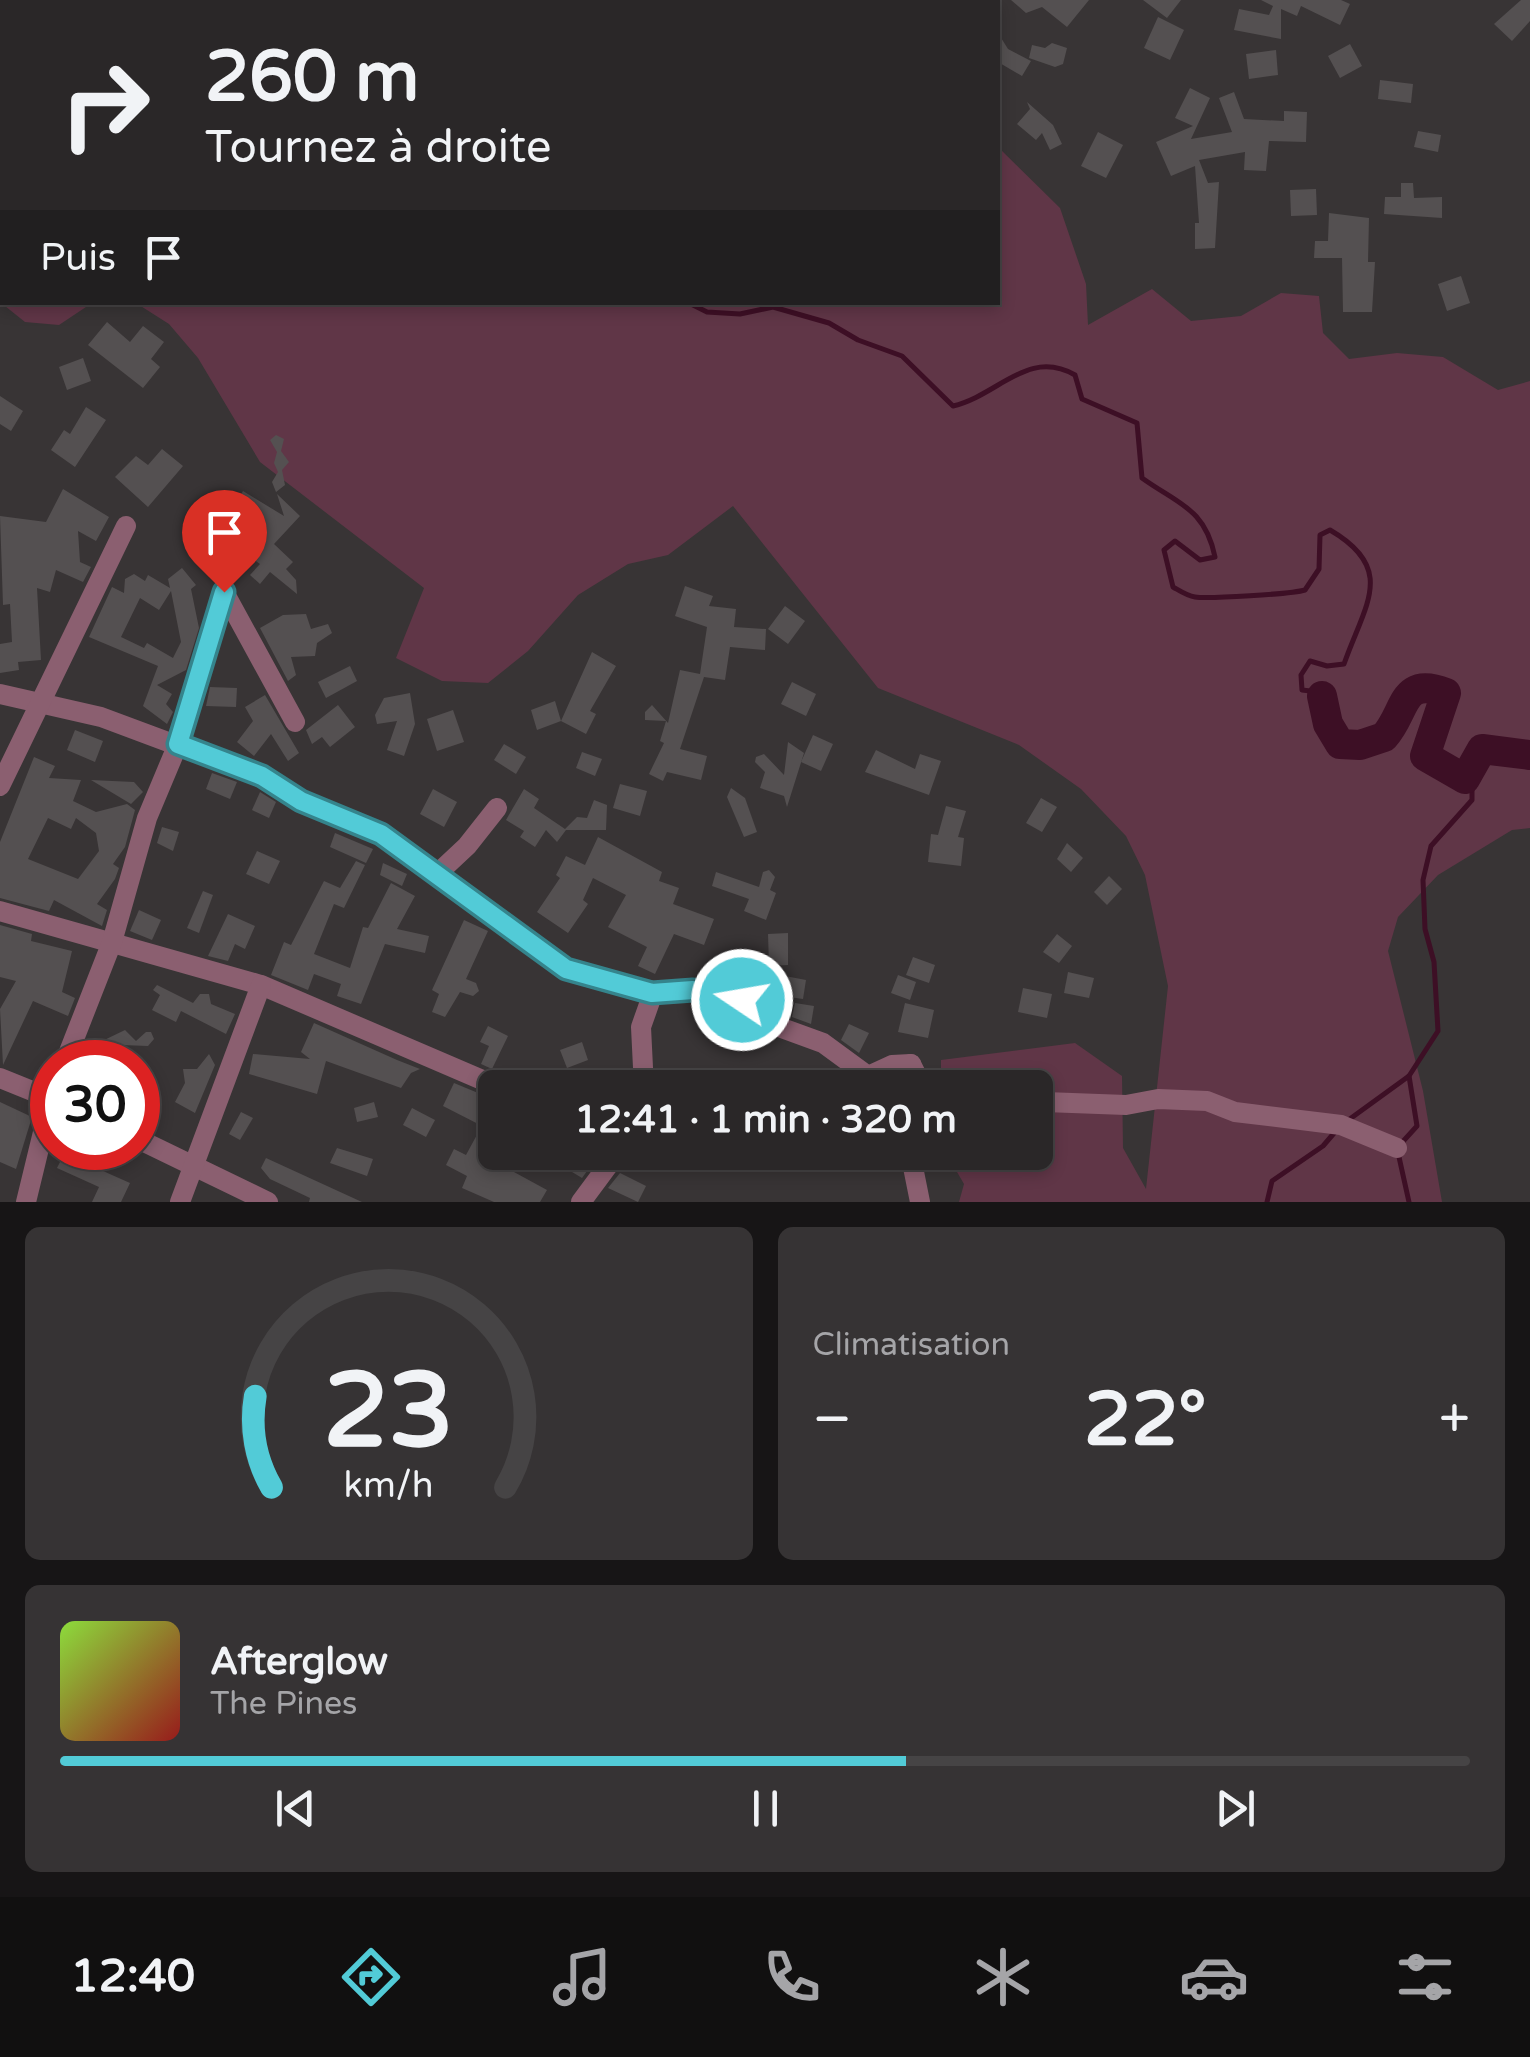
<!DOCTYPE html>
<html lang="fr">
<meta charset="utf-8">
<style>
:root{--surface:#2a2728;--page:#363334;--text:#f1f3f6;--muted:#a5a5a8;--line:#464445;--accent:#52cbd7}
body{margin:0;font-family:"Varela Round",sans-serif;background:var(--page);color:var(--text);height:100vh;display:flex;flex-direction:column;font-size:38px;white-space:nowrap}
*{box-sizing:border-box;margin:0}
p{font-size:32px;color:var(--muted)}
.icon{flex:none;width:55px;height:55px;fill:none;stroke:currentColor;stroke-width:2;stroke-linecap:round;stroke-linejoin:round}
.map{position:relative;height:1202px;overflow:hidden}
.side{display:flex;flex-direction:column;gap:25px;padding:25px;background:#171516;flex:1}
.side>*{flex:none}
.top-card{position:absolute;left:0px;top:0px;width:1000px;height:305px;box-shadow:0 5px 15px #0003,0 0 0 2px var(--line);background:#2a2728;color:var(--text);overflow:hidden}
.speed{position:absolute;left:30px;top:1040px;display:flex;gap:20px;font-size:50px;font-weight:700;text-align:center}
.speed>*{display:grid;place-content:center;width:130px;height:130px;border-radius:50%;background:var(--surface);box-shadow:0 5px 15px #0003,0 0 0 2px var(--line);line-height:1}
.speed .limit{border:15px solid #d22;background:#fff;color:#111}
.pin{position:absolute;display:grid;place-items:center;width:85px;height:85px;color:#fff;margin:-102px -42px;border-radius:50% 50% 50% 0;rotate:-45deg;box-shadow:0 0 10px #0007}
.pin .icon{rotate:45deg}
.me{position:absolute;width:110px;margin:-55px;rotate:282deg;stroke-linejoin:round;filter:drop-shadow(0 0 8px #0008)}
.turn{display:flex;align-items:center;gap:35px;height:210px;padding:0 40px;font-size:45px}
.turn .icon{width:130px;height:130px;stroke-width:2.5}
.turn b{display:block;font-size:70px;line-height:85px}
.then{display:flex;align-items:center;height:95px;padding:0 40px;background:#0003;gap:20px;font-size:38px}
.big{font-size:75px;font-weight:700;line-height:1.1}
.side .widget{flex:1;display:flex;flex-direction:column;justify-content:center;gap:15px;min-width:0;padding:0 35px;border-radius:15px;background:var(--page)}
.side .dial{align-items:center;gap:0}
.dial svg{height:260px;overflow:visible;fill:none;stroke:var(--line);stroke-width:7;stroke-linecap:round;text-anchor:middle}
.dial text{fill:var(--text);stroke:none}
.song{display:flex;align-items:center;gap:30px}
.cover{width:120px;height:120px;border-radius:15px;background:linear-gradient(135deg,hsl(90 70% 55%),hsl(0 70% 35%))}
.played{height:10px;border-radius:5px;background:linear-gradient(90deg,var(--accent) 60%,var(--line) 60%)}
.keys{display:flex;justify-content:space-around;direction:ltr}
.heat{display:flex;justify-content:space-between;align-items:center;font-size:55px;direction:ltr}
.side .tiles{flex:1;display:grid;gap:25px;grid-template-columns:1fr 1fr}
.widget:last-child{grid-column:span 2}
.trip{position:absolute;left:478px;top:1070px;width:575px;height:100px;border-radius:15px;background:var(--surface);box-shadow:0 5px 15px #0003,0 0 0 2px var(--line);font-weight:700;line-height:100px;text-align:center}
.menu{display:flex;height:160px;justify-content:space-around;align-items:center;background:#111010;color:var(--muted)}
.menu .icon{width:70px;height:70px}
.menu .current{color:var(--accent)}
.menu b{font-size:45px;color:var(--text)}
.map>svg:first-child{display:block}
.green{fill:#603647}
.lines{fill:none;stroke-linecap:round;stroke-linejoin:round}
.stream{stroke:#3d0f25;stroke-width:5}
.river{stroke:#3d0f25;stroke-width:30}
.building{fill:#545051;fill-rule:evenodd}
.street{stroke:#8b5f70;stroke-width:20}
.route-casing{stroke:#35848c;stroke-width:25}
.route{stroke:#52cbd7;stroke-width:18}
</style>
<div class="map">
<svg width="1530" height="1202" viewBox="0 0 1530 1202">
<rect width="100%" height="100%" fill="#383435"/>
<g class="green">
<path d="M0,0H905V2H2V302L92,303L59,325L25,322L0,302Z"/>
<path d="M998,147L1060,208L1086,284L1088,325L1152,289L1191,321L1241,316L1281,293L1319,296L1323,333L1349,359L1397,353L1443,357L1498,390L1530,381V828L1512,830L1438,875L1398,917L1388,951L1423,1091L1442,1202H959L964,1184L946,1153L1035,1152V1088L941,1087V1060L1075,1043L1122,1076L1123,1148L1146,1189L1168,986L1145,875L1126,836L1081,789L1019,745L878,688L733,506L668,555L628,564L578,595L528,651L488,683L442,681L396,658L424,588L260,462L198,358L169,324L136,303L998,302Z"/>
</g>
<g class="lines">
<g class="stream">
<path d="M49,0L52,2"/>
<path d="M687,302L707,312L740,314L773,307L829,323L858,340L902,356L953,406C999,395 1028,348 1075,375L1082,399L1137,423L1142,478C1178,504 1205,508 1215,557L1200,560L1175,541L1164,550L1173,587C1180,591 1187,596 1195,597C1208,599 1292,594 1305,590L1319,569L1320,535L1330,530C1397,569 1365,604 1344,664L1327,666L1310,661L1301,675L1302,690L1319,692"/>
<path d="M1409,1076L1417,1126L1397,1148L1409,1202"/>
<path d="M1347,1121L1409,1076L1438,1031L1434,962L1425,929L1423,880L1431,846L1472,800V774"/>
<path d="M1267,1202L1272,1181L1323,1146L1335,1132"/>
</g>
<path class="river" d="M1322,696L1328,724L1340,744L1360,745L1384,737C1407,712 1400,675 1446,693L1425,756L1465,779L1482,749L1530,755"/>
</g>
<g class="building">
<path d="M1011,0H1089L1067,27L1042,7L1026,13Z"/>
<path d="M1143,0H1181L1167,18Z"/>
<path d="M1261,0H1341L1350,4L1340,25L1301,6L1297,16L1281,9V39L1234,30L1239,9L1269,15L1273,6Z"/>
<path d="M1521,0H1530V21L1512,41L1494,24Z"/>
<path d="M1158,17L1184,30L1170,60L1144,48Z"/>
<path d="M998,33L1008,49L1031,61L1022,76L998,62Z"/>
<path d="M1052,43L1067,48L1063,64L1055,67L1029,58L1032,45L1045,48Z"/>
<path d="M1350,44L1362,66L1340,78L1328,56Z"/>
<path d="M1276,50L1278,75L1249,79L1246,54Z"/>
<path d="M1380,80L1413,84L1411,103L1378,99Z"/>
<path d="M1190,88L1210,98L1191,139L1232,132L1219,98L1234,92L1244,119L1284,121V111L1307,112L1306,142L1269,141L1266,171L1244,170L1245,152L1199,160L1208,183L1219,182L1215,248L1195,249V223H1199L1195,166L1171,176L1156,142L1193,126L1175,118Z"/>
<path d="M1027,102L1053,125L1062,144L1050,150L1042,133L1036,140L1017,124L1030,109Z"/>
<path d="M1418,131L1441,135L1438,152L1414,147Z"/>
<path d="M1098,132L1123,145L1106,178L1081,166Z"/>
<path d="M1401,183H1413L1414,198L1442,197V218L1384,214L1385,197H1401Z"/>
<path d="M1316,189L1317,215L1291,216L1290,190Z"/>
<path d="M1329,213L1369,218L1368,262H1375L1372,312H1343L1342,258H1314L1315,241H1328Z"/>
<path d="M1461,276L1470,303L1447,311L1438,284Z"/>
<path d="M107,322L130,342L143,326L164,342L151,359L160,367L143,388L88,345Z"/>
<path d="M83,358L91,381L67,390L59,367Z"/>
<path d="M0,396L23,411L11,431L0,424Z"/>
<path d="M86,407L106,420L75,467L51,450L64,430L70,434Z"/>
<path d="M276,435L284,439L281,451L289,462L282,470L285,485L276,492L272,482L278,472L274,463L277,452L270,440Z"/>
<path d="M162,449L183,466L148,507L115,477L136,456L148,465Z"/>
<path d="M63,489L109,517L96,541L78,531L80,562L91,567L83,582L56,570L50,592L37,588L41,660L18,662L19,670L0,673V644L12,642L10,604L3,605L0,516L46,522Z"/>
<path d="M243,491L284,516L277,494L300,516L274,544L293,562L286,569L296,580L297,594L270,572L260,584L250,575L260,564L238,548L255,525L231,510Z"/>
<path d="M182,568L196,585L191,589L199,628L186,670L157,685L172,694L166,704L173,712L167,724L143,706L158,666L89,637L112,587L124,593L125,579L134,574L145,581L148,575L170,588L168,579ZM171,591L181,642L173,658L147,643L144,648L121,637L140,598L159,610Z"/>
<path d="M685,586L713,596L709,606L736,609L734,627L766,629L765,650L730,647L725,680L704,677L680,749L707,756L701,780L667,772L663,781L649,774L664,743L660,741L666,721L645,720V712L652,705L668,723L680,670L700,674L707,627L675,616Z"/>
<path d="M785,606L805,621L788,644L768,629Z"/>
<path d="M306,614L311,629L328,624L332,633L317,643L315,656L291,657L296,675L288,681L260,628L283,615Z"/>
<path d="M592,652L616,666L590,711L596,714L586,734L561,721Z"/>
<path d="M350,666L357,681L326,698L318,682Z"/>
<path d="M792,682L816,694L806,716L781,704Z"/>
<path d="M210,687L237,688L236,707L206,706Z"/>
<path d="M410,693L415,724L404,756L387,750L397,721L377,724L375,715L384,698Z"/>
<path d="M265,695L299,753L288,761L271,734L254,756L237,742L253,721L245,707Z"/>
<path d="M555,701L561,721L537,730L531,710Z"/>
<path d="M338,705L355,727L330,747L322,737L312,744L306,730Z"/>
<path d="M453,710L464,742L437,751L427,719Z"/>
<path d="M75,730L103,741L95,762L67,750Z"/>
<path d="M813,735L833,744L821,771L801,762Z"/>
<path d="M788,742L804,753L787,807L784,796L760,788L765,772L755,762L756,757L764,754L784,775Z"/>
<path d="M504,744L526,757L516,774L494,760Z"/>
<path d="M876,750L915,769L920,754L941,761L929,795L865,772Z"/>
<path d="M582,752L602,759L595,776L576,768Z"/>
<path d="M34,757L55,766L49,778L81,780L73,801L96,812L127,804L135,810L125,847L113,864L119,868L115,879L97,904L107,910L102,926L54,900L49,911L0,898V842ZM48,818L71,829L76,818L96,833L99,851L78,879L28,859Z"/>
<path d="M212,773L237,782L230,799L206,789Z"/>
<path d="M91,780L134,782L143,792L131,804Z"/>
<path d="M620,784L647,791L640,816L613,808Z"/>
<path d="M731,788L745,798L757,832L744,837L727,797Z"/>
<path d="M433,789L457,802L444,827L420,814Z"/>
<path d="M524,789L539,799L534,808L565,829L577,817L587,818L594,800L607,805L606,830H566L557,842L546,830L535,847L520,837L524,831L506,820Z"/>
<path d="M260,792L276,802L269,818L252,810Z"/>
<path d="M1041,798L1057,807L1042,832L1026,823Z"/>
<path d="M946,806L966,811L958,837L964,838L961,866L928,862L931,834L938,835Z"/>
<path d="M162,827L179,832L173,851L157,843Z"/>
<path d="M335,833L373,849L366,863L330,847Z"/>
<path d="M598,837L662,872L659,881L679,888L673,904L714,919L704,945L674,934L655,974L638,966L647,947L608,927L626,895L593,878L583,900L588,904L568,933L537,912L560,878L556,875L566,856L585,865Z"/>
<path d="M1067,843L1083,858L1071,872L1057,859Z"/>
<path d="M257,851L280,861L269,884L246,874Z"/>
<path d="M356,861L365,865L344,908L334,904L314,954L350,968L363,927L368,928L391,883L415,896L397,929L429,936L425,953L385,944L361,1004L337,996L341,984L314,974L308,990L271,975L284,942L291,945L324,881L340,888Z"/>
<path d="M383,863L407,874L402,886L380,875Z"/>
<path d="M769,870L775,877L770,890L776,893L766,920L744,911L749,899L712,886L716,872L759,887L763,872Z"/>
<path d="M1109,876L1122,889L1107,905L1094,892Z"/>
<path d="M203,891L213,895L199,933L187,928Z"/>
<path d="M139,910L161,920L152,940L130,931Z"/>
<path d="M228,914L255,926L245,949L235,944L228,961L208,956Z"/>
<path d="M464,920L488,931L466,979L476,983L479,991L473,996L460,992L445,1017L432,1012L439,994L432,990Z"/>
<path d="M0,925L32,934L31,941L72,951L62,992L75,998L68,1016L33,1001L3,1065L0,1009L16,981L0,977Z"/>
<path d="M788,933V965L769,966L768,934Z"/>
<path d="M1057,934L1072,946L1059,963L1043,952Z"/>
<path d="M731,955L758,963L750,989L724,980Z"/>
<path d="M913,957L935,965L929,983L906,975Z"/>
<path d="M1068,972L1094,978L1089,998L1064,993Z"/>
<path d="M898,975L916,982L910,1000L891,993Z"/>
<path d="M785,976L806,980L803,999L782,996Z"/>
<path d="M157,985L193,1003L200,994H209L211,1004L235,1014L226,1034L181,1011L176,1022L152,1010L160,995L153,990Z"/>
<path d="M1023,988L1052,994L1047,1018L1018,1012Z"/>
<path d="M795,1003L814,1006L811,1024L792,1017Z"/>
<path d="M905,1003L934,1010L928,1038L898,1032Z"/>
<path d="M314,1023L397,1060L420,1069L411,1073L401,1088L326,1061L317,1094L249,1074L253,1054L310,1059L301,1052Z"/>
<path d="M849,1024L869,1033L859,1053L841,1040Z"/>
<path d="M488,1026L508,1036L492,1069L481,1064L489,1046L480,1042Z"/>
<path d="M125,1030L136,1041L146,1032H151L154,1039L148,1046L96,1044Z"/>
<path d="M582,1042L588,1060L567,1068L560,1050Z"/>
<path d="M209,1054L215,1065L195,1113L175,1102L185,1083L183,1069H197Z"/>
<path d="M454,1083L495,1100L486,1128L443,1106Z"/>
<path d="M0,1102L32,1117L16,1169L0,1162Z"/>
<path d="M374,1102L378,1117L357,1122L354,1108Z"/>
<path d="M412,1108L435,1120L426,1137L403,1125Z"/>
<path d="M241,1112L253,1118L240,1140L229,1134Z"/>
<path d="M479,1131L495,1139V1152H513L505,1167L547,1190L540,1202H494L462,1188L467,1176L446,1165L454,1149L466,1155Z"/>
<path d="M67,1148L88,1155L85,1163L130,1183L121,1202H92L99,1187L57,1168Z"/>
<path d="M337,1148L373,1159L367,1176L330,1163Z"/>
<path d="M539,1152H601L582,1178Z"/>
<path d="M266,1158L362,1202H309L310,1198L270,1179L261,1168Z"/>
<path d="M620,1173L646,1186L638,1202L608,1188Z"/>
</g>
<g class="lines">
<g class="street">
<path d="M224,592L295,722"/>
<path d="M0,694L101,717L262,777L301,801L381,835L567,969L653,993L641,1027L644,1088"/>
<path d="M0,786L126,526"/>
<path d="M436,875L467,846L497,808"/>
<path d="M0,911L261,985L501,1088"/>
<path d="M653,993L693,990L743,1000L771,1024L823,1043L868,1076"/>
<path d="M65,1062L112,942L147,818L178,744L224,592"/>
<path d="M911,1064L923,1088"/>
<path d="M0,1078L52,1099"/>
<path d="M842,1088L892,1065L911,1064"/>
<path d="M1035,1106L1045,1102L1126,1105L1158,1099L1207,1101L1235,1112L1341,1125L1397,1148"/>
<path d="M138,1139L268,1202"/>
<path d="M910,1152L920,1202"/>
<path d="M26,1202L52,1095"/>
<path d="M180,1202L261,985"/>
<path d="M581,1202L618,1152"/>
</g>
</g>
<g class="lines">
<defs>
<path id="route" d="M224,592L178,744L262,776L301,801L381,834L566,969L652,993L693,990L742,1000"/>
</defs>
<use href="#route" class="route-casing"/>
<use href="#route" class="route"/>
</g>
</svg>
<div class="speed"><div class="limit">30</div></div>
<div class="pin" style="left:224px;top:592px;background:#d93025"><svg class="icon" aria-label="arrive" viewBox="0 0 24 24"><path d="M6 21V4h12l-3 4 3 4H6"/></svg></div>
<svg class="me" style="left:742px;top:1000px" viewBox="-20 -20 40 40"><circle r="17" fill="#52cbd7" stroke="#fff" stroke-width="3"/><path d="M0-11L8 9 0 5-8 9z" fill="#fff"/></svg>
<div class="trip">12:41 · 1 min · 320 m</div>
<div class="top-card">
<div class="turn"><svg class="icon" aria-label="right" viewBox="0 0 24 24"><path d="M7 20v-9h11M14 6l5 5-5 5"/></svg><div><b>260 m</b>Tournez à droite</div></div>
<div class="then">Puis<svg class="icon" aria-label="arrive" viewBox="0 0 24 24"><path d="M6 21V4h12l-3 4 3 4H6"/></svg></div>
</div>
</div>
<section class="side">
<div class="tiles">
<div class="widget dial"><svg viewBox="0 0 100 80">
<path d="M14 69A42 42 0 1 1 86 69"/>
<path d="M14 69A42 42 0 0 1 9 41" stroke="#52cbd7"/>
<text x="50" y="56" font-size="32" font-weight="700">23</text>
<text x="50" y="72" font-size="11">km/h</text>
</svg></div>
<div class="widget"><p>Climatisation</p>
<div class="heat"><a>−</a><b class="big">22°</b><a>+</a></div>
</div>
<div class="widget">
<div class="song"><i class="cover"></i><div><b>Afterglow</b><p>The Pines</p></div></div>
<div class="played"></div>
<div class="keys"><svg class="icon" aria-label="previous" viewBox="0 0 24 24"><path d="M18 5L8 12l10 7zM5 5v14"/></svg><svg class="icon" aria-label="pause" viewBox="0 0 24 24"><path d="M8 5v14M16 5v14"/></svg><svg class="icon" aria-label="next" viewBox="0 0 24 24"><path d="M6 5l10 7-10 7zM19 5v14"/></svg></div>
</div>
</div>
</section>
<nav class="menu">
<b>12:40</b>
<svg class="icon current" aria-label="directions" viewBox="0 0 24 24"><path d="M12 3l9 9-9 9-9-9zM9 14v-3h6M13 9l2 2-2 2"/></svg>
<svg class="icon" aria-label="music" viewBox="0 0 24 24"><path d="M9 18V5l10-2v13"/><circle cx="6" cy="18" r="3"/><circle cx="16" cy="16" r="3"/></svg>
<svg class="icon" aria-label="phone" viewBox="0 0 24 24"><path d="M5 4h4l2 5-3 2q2 4 5 5l2-3 5 2v4C11 20 4 13 5 4z"/></svg>
<svg class="icon" aria-label="climate" viewBox="0 0 24 24"><path d="M12 3v18M4 7l16 10M4 17L20 7"/></svg>
<svg class="icon" aria-label="car" viewBox="0 0 24 24"><path d="M5 17H2v-5l4-1 3-4h7l3 4 3 1v5h-3M9 17h6M6 11h13"/><circle cx="7" cy="17" r="2"/><circle cx="17" cy="17" r="2"/></svg>
<svg class="icon" aria-label="filters" viewBox="0 0 24 24"><path d="M4 7h16M4 17h16"/><circle cx="9" cy="7" r="2"/><circle cx="15" cy="17" r="2"/></svg>
</nav>
